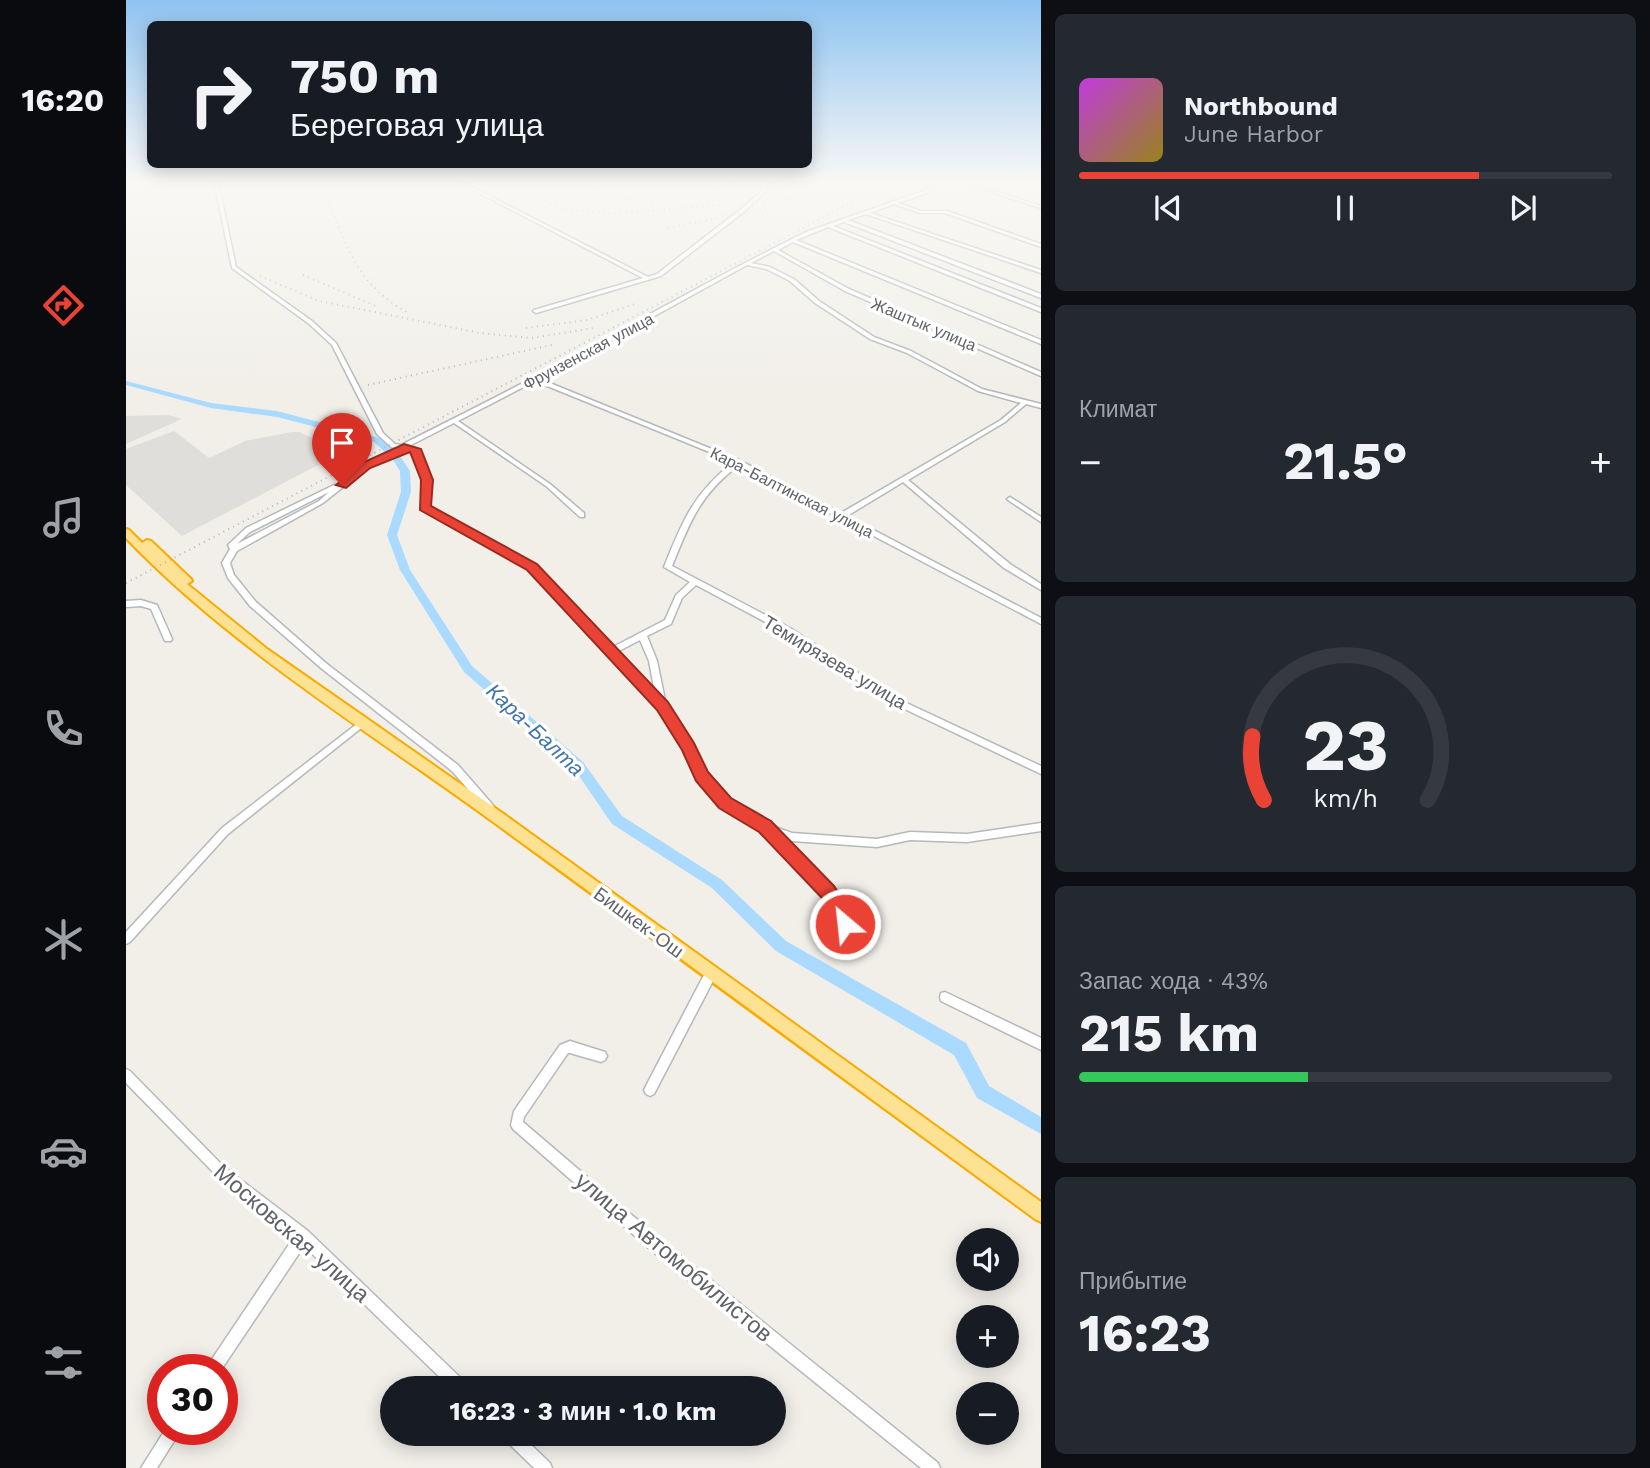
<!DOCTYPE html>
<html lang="ru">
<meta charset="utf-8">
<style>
:root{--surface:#171b24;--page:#242831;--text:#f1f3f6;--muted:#9ea1a6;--line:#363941;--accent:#ea4335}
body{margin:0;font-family:"Work Sans",sans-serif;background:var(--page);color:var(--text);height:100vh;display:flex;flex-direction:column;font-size:26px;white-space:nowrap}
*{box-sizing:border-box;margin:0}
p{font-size:23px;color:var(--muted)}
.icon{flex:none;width:38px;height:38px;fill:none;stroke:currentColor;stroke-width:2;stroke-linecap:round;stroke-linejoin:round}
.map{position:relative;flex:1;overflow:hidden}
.sheet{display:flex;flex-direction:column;gap:14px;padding:14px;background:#0d0f14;width:609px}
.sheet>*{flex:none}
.top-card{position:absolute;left:21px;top:21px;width:665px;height:147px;border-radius:10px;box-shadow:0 4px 18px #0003;background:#171b24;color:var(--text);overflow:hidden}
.buttons{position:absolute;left:830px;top:1228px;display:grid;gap:14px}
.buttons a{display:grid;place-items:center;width:63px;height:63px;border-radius:50%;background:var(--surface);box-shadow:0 4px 18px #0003;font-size:35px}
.speed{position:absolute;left:21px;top:1354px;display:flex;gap:14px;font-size:35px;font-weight:700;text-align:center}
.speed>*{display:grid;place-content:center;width:91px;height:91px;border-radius:50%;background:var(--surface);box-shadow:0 4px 18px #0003;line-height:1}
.speed .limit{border:10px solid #d22;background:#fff;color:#111}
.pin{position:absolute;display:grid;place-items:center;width:60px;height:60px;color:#fff;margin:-72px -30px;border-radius:50% 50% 50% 0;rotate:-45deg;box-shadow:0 0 7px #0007}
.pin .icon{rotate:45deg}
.me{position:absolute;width:77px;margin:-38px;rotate:332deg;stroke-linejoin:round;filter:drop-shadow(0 0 5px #0008)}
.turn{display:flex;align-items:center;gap:24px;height:147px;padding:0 28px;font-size:32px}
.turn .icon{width:91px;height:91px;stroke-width:2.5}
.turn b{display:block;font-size:49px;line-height:60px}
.big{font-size:52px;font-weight:700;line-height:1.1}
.sheet .widget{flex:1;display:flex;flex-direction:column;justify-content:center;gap:10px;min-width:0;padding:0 24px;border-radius:10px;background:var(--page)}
.sheet .dial{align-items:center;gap:0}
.dial svg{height:182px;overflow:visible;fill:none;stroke:var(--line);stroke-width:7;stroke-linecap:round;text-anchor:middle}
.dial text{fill:var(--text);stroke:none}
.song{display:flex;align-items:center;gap:21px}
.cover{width:84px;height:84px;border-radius:10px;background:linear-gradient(135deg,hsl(290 70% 55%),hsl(50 70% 35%))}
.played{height:7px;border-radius:4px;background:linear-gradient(90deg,var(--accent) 75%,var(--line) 75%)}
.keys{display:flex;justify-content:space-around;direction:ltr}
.heat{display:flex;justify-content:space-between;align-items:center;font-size:38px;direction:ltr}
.charge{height:10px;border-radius:5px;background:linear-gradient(90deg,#34c759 43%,var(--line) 0)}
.trip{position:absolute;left:254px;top:1376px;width:406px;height:70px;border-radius:35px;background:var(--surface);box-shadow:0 4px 18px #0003;font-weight:700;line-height:70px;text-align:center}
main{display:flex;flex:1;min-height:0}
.tab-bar{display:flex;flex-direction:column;width:126px;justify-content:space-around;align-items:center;background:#090b0e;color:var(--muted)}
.tab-bar .icon{width:49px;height:49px}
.tab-bar .on{color:var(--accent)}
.tab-bar b{font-size:32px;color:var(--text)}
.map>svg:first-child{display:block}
.industrial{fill:#e0deda}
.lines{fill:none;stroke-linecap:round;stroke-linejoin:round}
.river{fill:#aadaff;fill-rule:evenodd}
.minor-casing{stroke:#b5b8bc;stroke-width:3}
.highway-casing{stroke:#f9ab00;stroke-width:4}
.minor{fill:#fff;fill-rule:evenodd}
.highway{fill:#fde293;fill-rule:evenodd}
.rail{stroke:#b6b7b8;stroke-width:2;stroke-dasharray:1 4.5;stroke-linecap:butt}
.route{fill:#ea4335;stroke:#982c22;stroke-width:2}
.labels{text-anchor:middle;stroke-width:7;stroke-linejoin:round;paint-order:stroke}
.far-street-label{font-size:16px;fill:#5f6368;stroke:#fff}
.street-label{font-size:19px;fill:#5f6368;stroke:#fff}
.water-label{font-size:21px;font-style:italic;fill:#4174aa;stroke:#fff}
.near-street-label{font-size:23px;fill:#5f6368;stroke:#fff}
</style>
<main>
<nav class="tab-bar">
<b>16:20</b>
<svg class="icon on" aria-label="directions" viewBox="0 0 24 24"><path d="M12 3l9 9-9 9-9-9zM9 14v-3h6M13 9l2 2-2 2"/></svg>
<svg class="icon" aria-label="music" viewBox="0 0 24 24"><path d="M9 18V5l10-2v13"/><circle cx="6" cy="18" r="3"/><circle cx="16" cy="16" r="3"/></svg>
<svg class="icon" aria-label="phone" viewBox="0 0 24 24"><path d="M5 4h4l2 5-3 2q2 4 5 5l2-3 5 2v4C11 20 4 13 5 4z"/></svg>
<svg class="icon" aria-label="climate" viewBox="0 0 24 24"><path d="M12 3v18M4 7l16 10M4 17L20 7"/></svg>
<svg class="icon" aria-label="car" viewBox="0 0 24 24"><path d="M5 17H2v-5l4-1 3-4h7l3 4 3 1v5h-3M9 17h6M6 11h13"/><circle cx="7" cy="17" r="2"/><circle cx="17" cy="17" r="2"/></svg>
<svg class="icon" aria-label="filters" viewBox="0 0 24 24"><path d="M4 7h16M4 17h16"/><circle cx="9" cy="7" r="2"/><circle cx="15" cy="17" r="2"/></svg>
</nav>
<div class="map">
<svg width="915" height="1468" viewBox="0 0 915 1468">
<rect width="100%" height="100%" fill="#f1efe8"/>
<g class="industrial">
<path d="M42,415L56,419L0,444V416Z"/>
<path d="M48,431L83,458L119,441L166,432H174L215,453L56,536L0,485V449Z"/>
</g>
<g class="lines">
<path class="river" d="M0,381L85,403L151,411L254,438L274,456L284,471L285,492L271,535L284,570L346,666L457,762L496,816L596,880L660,941L840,1043L863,1086L915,1117V1134L851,1098L828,1055L650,951L586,888L486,824L449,770L338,672L274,570L261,535L275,492L274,471L267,460L248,442L151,417L85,408L0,385Z"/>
<defs>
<g id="minor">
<path d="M88,181H92L110,267L186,321L210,343L257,433L269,444L275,445C320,422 363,401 408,377C499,329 590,276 680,232L797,191L819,181H837L915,206V208L834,182L820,183L801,193L772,203L794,211H821L915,244V247L819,213H794L768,204L744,213L915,270V273L740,214L722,220L915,294V298L718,222L707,226L915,308V312L702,227L670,240L915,340V344L667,242L652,250L723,289L915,372V376L719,291L648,251L625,263L644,267L668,279L693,301L748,337L785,351L856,389L915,404V408L900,404L879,422L782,480L884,564L915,584V590L878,568L777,482L721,516L915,618V624L613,465C574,494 564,522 546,566L664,628L772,699L915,766V774L766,703L658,632L570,585L556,598L545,624L521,636L531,661L540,705L566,745L580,774L602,800L643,825L666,833L751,839L784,832L841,834L915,823V831L841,842L784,840L751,847L666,841L655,837L705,888L721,910L732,951L731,955L727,956L723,955L712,915L697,894L636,830L596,806L573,779L559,749L533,708L429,595L403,569L296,510L295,508L298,480L286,451L277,449L242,467L197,503L111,551L104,563L108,575L130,602L201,664L332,765L366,804L368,807L366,810L363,811L360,810L326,771L195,668L124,606L102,578L96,563L104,549L102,545L120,528L208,485H212L238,465L270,448L265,447L251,434L206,345L182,323L106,268ZM621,265L640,269L664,281L689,303L744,339L781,353L852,391L895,403L875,420L715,513L615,461L414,379ZM409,381L608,462C568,492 556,522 538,567L564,582L550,595L539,620L487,647L409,565L302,507L304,480L292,449L283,446L328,423L420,486L454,517H458V513L424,484L332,421ZM203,492L193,501L111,544L124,532ZM514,640L523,661L529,693L491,652Z"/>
<path d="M330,181H334L522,277L531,274L615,209L647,181H651L619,211L535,276L410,313L407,311L408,310L517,278Z"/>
<path d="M884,497L915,517V522L882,500L881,499Z"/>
<path d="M15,600L31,605L46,639L45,641H39L25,609L15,606L0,607V601Z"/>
<path d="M236,720L239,721L240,723L239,725L102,834L4,942L0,944V932L96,828Z"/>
<path d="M584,970L588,971L589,975L588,979L528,1094L524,1096L520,1094L518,1090L520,1086L580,971Z"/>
<path d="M819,992L915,1038V1050L815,1001L814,997L815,993Z"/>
<path d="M444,1041L479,1052L481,1056L479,1060L475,1062L444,1053H442L398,1117L397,1122L535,1240L812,1463L814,1468H795L525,1250L387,1129L385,1125L388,1111L434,1045Z"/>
<path d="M0,1069L4,1071L98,1167L182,1231L340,1383L342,1388H325L178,1246L95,1370H80L82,1365L168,1237L90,1175L0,1083Z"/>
<path d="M39,1430H55L31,1468H15Z"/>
<path d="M375,1433H393L424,1463L426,1468H408L377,1438Z"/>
</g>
<path id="highway" d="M0,529L3,530L16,543L21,540L25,541L65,579L66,581L61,584L141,649L379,815L915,1202V1222L909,1219C729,1087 550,954 370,824C244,732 108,650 0,538Z"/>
</defs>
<use href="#minor" class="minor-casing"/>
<use href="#highway" class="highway-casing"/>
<use href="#minor" class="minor"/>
<use href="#highway" class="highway"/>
<g class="rail">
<path d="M194,181C218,235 226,284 283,313"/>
<path d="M374,181L437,209L487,214L693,196L742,184"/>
<path d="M510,181L614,194"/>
<path d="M592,181L661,192"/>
<path d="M451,187L527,204"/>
<path d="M542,228L640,208"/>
<path d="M177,275L252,307"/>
<path d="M134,276L193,301L354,333L406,338L468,328"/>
<path d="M400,328L461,320L512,303"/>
<path d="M242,385L430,344"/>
<path d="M0,583L767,181"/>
</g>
</g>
<linearGradient id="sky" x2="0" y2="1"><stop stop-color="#8fc3f1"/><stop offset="0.47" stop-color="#f9f8f5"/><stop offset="1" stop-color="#f9f8f5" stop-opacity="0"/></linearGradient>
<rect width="915" height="386" fill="url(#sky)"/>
<path class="route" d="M278,444L295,449L307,480L305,506L411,564L542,702L568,743L582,772L605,798L645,821L708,886L726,913L729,924L726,930L719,933L713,930L708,916L695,897L633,832L593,808L570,781L556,750L531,710L401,570L294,510L295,480L284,452L244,468L220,488L210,485L236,463Z"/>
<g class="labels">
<g class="far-street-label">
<text transform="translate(798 324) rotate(23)" y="6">Жаштык улица</text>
<text transform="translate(462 351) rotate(-28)" y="6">Фрунзенская улица</text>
<text transform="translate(666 492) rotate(27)" y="6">Кара-Балтинская улица</text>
</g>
<g class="street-label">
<text transform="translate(709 662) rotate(31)" y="7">Темирязева улица</text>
<text transform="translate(513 922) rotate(36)" y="7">Бишкек-Ош</text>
</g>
<g class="water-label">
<text transform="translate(409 730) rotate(43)" y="7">Кара-Балта</text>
</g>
<g class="near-street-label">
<text transform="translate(166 1233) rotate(41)" y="8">Московская улица</text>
<text transform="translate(548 1257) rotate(40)" y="8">улица Автомобилистов</text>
</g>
</g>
</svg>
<div class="buttons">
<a><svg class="icon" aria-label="sound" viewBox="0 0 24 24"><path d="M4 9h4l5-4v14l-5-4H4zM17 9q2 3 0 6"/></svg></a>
<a>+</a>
<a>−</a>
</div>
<div class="speed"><div class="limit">30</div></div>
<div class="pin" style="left:216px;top:485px;background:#d93025"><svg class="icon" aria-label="arrive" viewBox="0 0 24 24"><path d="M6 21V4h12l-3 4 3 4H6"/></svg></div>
<svg class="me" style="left:719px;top:924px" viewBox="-20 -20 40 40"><circle r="17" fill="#ea4335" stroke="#fff" stroke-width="3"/><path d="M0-11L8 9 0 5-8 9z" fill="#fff"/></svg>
<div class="trip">16:23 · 3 мин · 1.0 km</div>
<div class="top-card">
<div class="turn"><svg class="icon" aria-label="right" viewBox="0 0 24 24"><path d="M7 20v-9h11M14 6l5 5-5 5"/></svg><div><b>750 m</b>Береговая улица</div></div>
</div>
</div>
<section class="sheet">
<div class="widget">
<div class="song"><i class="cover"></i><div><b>Northbound</b><p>June Harbor</p></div></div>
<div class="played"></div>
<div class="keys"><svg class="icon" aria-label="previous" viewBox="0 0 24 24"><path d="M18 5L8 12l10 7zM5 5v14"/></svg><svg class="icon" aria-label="pause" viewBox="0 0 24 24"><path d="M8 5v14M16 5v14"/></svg><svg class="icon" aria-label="next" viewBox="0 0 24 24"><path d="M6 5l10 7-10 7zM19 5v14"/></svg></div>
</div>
<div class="widget"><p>Климат</p>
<div class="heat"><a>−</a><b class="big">21.5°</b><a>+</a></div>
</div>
<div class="widget dial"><svg viewBox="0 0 100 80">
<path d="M14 69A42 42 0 1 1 86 69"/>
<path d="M14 69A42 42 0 0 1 9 41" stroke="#ea4335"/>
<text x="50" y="56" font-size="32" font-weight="700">23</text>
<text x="50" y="72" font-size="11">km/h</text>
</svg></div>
<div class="widget"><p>Запас хода · 43%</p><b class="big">215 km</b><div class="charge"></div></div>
<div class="widget"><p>Прибытие</p><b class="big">16:23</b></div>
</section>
</main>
